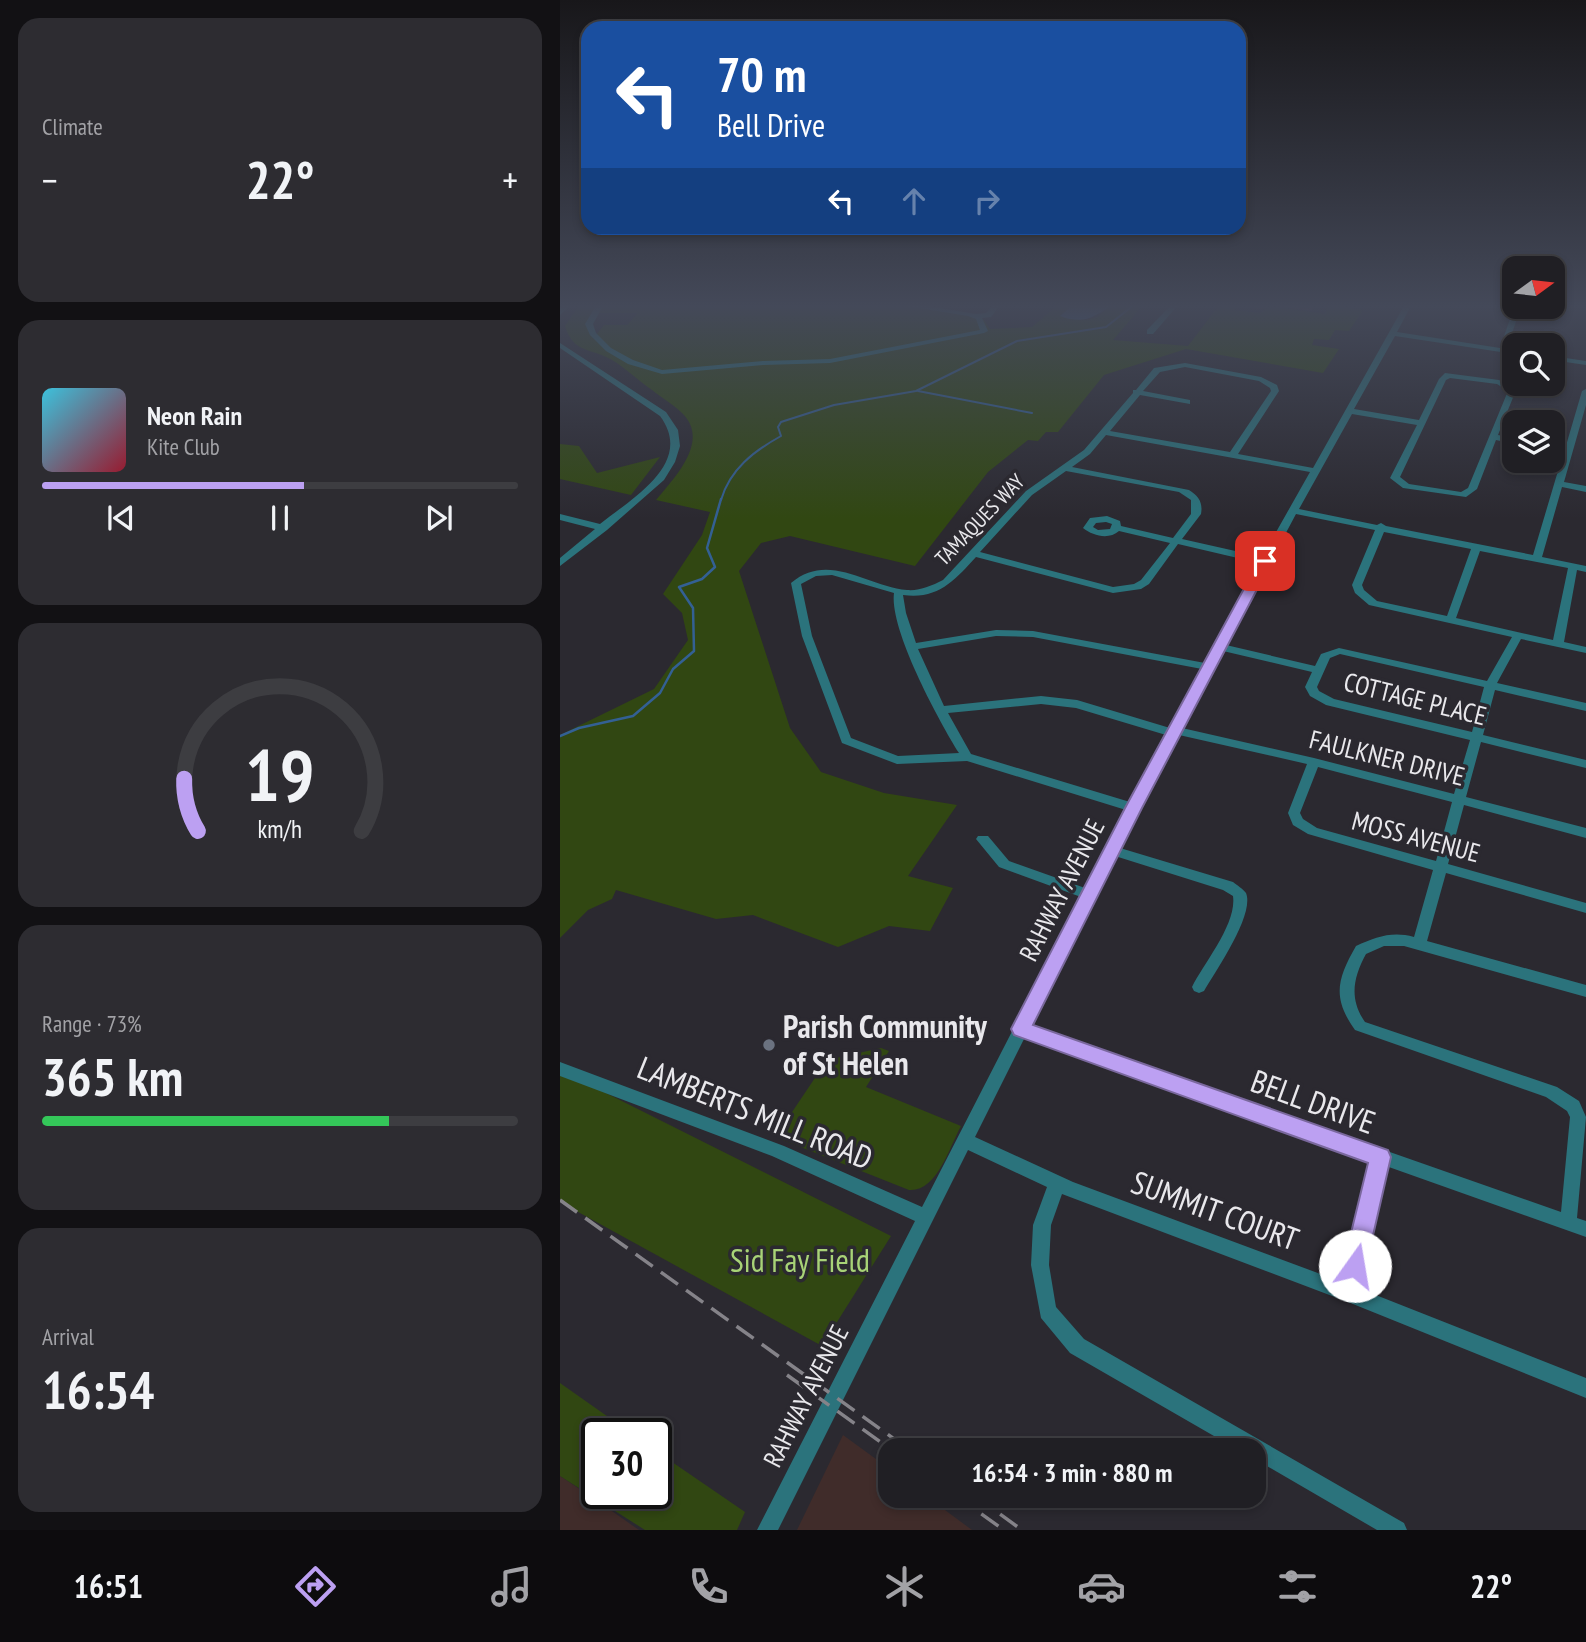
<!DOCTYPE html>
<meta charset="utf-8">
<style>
:root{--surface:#201f24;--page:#2d2c31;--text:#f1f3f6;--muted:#a2a2a6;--line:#3d3d41;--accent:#bca0f2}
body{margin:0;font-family:"PT Sans Narrow",sans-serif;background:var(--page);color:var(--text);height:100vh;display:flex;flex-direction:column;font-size:26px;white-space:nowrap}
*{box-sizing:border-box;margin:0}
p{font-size:23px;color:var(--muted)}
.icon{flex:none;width:38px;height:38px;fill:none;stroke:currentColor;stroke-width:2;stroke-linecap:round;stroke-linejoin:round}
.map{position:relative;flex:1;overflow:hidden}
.panel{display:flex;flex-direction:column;gap:18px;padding:18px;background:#121114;width:560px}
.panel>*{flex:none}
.guide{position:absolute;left:21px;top:21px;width:665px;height:214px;border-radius:21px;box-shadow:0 4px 10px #0003,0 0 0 2px var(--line);background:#1a4fa0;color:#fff;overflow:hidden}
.needle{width:46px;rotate:75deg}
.fabs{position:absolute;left:942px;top:256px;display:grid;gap:14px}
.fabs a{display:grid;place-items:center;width:63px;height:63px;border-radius:14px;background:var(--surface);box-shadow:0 4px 10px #0003,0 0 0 2px var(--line);font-size:35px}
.speed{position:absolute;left:21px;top:1418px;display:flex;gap:14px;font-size:35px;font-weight:700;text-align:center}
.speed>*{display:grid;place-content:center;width:91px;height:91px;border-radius:50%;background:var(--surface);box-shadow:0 4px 10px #0003,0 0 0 2px var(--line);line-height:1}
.speed .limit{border:4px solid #111;border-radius:10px;background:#fff;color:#111}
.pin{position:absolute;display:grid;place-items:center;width:60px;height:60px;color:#fff;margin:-30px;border-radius:14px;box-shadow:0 4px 10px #0006}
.me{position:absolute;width:77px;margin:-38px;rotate:13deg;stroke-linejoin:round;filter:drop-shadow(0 0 5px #0008)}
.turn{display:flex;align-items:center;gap:24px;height:147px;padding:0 21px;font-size:32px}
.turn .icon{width:91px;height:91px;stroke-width:2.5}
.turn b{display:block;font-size:49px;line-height:60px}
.lanes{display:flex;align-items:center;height:66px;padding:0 21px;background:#0003;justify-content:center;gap:35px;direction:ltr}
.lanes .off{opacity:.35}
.big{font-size:52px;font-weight:700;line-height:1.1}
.panel .card{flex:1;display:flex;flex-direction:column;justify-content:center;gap:10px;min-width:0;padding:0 24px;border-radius:21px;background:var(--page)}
.panel .dial{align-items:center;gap:0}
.dial svg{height:182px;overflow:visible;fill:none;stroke:var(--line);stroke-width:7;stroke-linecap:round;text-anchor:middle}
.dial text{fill:var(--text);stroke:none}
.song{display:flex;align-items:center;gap:21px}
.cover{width:84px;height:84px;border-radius:10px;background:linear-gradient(135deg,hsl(190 70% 55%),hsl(350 70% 35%))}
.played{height:7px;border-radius:4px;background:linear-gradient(90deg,var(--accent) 55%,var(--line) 55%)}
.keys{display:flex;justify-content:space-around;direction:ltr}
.heat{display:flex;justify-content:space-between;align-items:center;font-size:38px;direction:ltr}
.charge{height:10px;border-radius:5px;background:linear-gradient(90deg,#34c759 73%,var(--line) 0)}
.trip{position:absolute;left:318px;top:1438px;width:388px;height:70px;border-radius:21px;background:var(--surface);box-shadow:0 4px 10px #0003,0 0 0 2px var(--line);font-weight:700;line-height:70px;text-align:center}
.tabs{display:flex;height:112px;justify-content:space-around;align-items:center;background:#0d0c0e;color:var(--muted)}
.tabs .icon{width:49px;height:49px}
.tabs .active{color:var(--accent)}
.tabs b{font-size:32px;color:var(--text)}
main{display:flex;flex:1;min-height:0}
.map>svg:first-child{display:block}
.industrial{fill:#402c2a}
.green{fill:#314712;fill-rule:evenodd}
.water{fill:#336094}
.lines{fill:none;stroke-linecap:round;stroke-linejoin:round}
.stream-far1{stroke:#336094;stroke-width:2}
.stream{stroke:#336094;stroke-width:2.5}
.minor{fill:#2b737c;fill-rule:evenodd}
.rail{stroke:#858389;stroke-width:3.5;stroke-dasharray:21 10;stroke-linecap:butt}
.wall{fill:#6e324d}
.shaded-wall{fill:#4e263a}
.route{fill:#bca0f2;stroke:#7a689d;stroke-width:2}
.worship-dot{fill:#6b7280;stroke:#2b2930;stroke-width:2.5}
.labels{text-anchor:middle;stroke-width:7;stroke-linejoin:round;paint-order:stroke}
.far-street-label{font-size:21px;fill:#e9e8ec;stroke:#2b2930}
.street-label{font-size:26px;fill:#e9e8ec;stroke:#2b2930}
.near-poi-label{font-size:32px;font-weight:bold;fill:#e9e8ec;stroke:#2b2930;text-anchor:start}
.near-street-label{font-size:32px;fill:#e9e8ec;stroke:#2b2930}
.near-park-label{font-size:32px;fill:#a8d377;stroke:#2b2930}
</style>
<main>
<section class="panel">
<div class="card"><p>Climate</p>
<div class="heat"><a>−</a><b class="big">22°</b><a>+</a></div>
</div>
<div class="card">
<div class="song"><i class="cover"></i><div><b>Neon Rain</b><p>Kite Club</p></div></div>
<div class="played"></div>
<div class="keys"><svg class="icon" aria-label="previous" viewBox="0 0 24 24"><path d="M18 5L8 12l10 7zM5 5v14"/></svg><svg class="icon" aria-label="pause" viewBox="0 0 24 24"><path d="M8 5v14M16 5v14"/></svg><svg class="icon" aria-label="next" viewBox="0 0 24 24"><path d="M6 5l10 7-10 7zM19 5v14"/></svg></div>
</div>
<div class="card dial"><svg viewBox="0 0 100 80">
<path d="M14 69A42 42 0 1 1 86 69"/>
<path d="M14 69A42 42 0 0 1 8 46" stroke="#bca0f2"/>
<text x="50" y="56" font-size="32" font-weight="700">19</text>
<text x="50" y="72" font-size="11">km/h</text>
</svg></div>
<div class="card"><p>Range · 73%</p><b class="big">365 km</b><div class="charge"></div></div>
<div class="card"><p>Arrival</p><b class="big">16:54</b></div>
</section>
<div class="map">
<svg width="1026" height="1530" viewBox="0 0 1026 1530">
<rect width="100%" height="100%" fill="#2b2930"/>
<g class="industrial">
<path d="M283,1435L331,1470V1496H366L412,1530H237Z"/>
<path d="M0,1476L36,1500L79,1530H0Z"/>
</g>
<g class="green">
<path d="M20,304H360L415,316L424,320L430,329L472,327L499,304H514L500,316L526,320L537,317L553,304H584L553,340L628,346L660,304L677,306L675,310L700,313L710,306L765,314L768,304L803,310L789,331L775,330L769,340L754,339L752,345L779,349L763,373L626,349L544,375L498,432H486L478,441L468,440L428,472L355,566L230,536L201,543L179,571L230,728L261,772L324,793L397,805L348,876L393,888L370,931L329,926L278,947L193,915L156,919L56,890L52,899L28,910L0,938V735L94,689L128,640L122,613L103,594L142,535L150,512L96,500C114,478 151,441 122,413C113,404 102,398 92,390C77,380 61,363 44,356C24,348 12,349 5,326ZM31,313H77V314L67,325H44L33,339Z"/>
<path d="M0,444L19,446L37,473L100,457L71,495L0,479Z"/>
<path d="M321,1048L329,1051L306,1087L401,1126C389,1148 377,1192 349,1190L223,1140L220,1130L267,1060Z"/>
<path d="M0,1070L331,1236L262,1346L0,1202Z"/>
<path d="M0,1383L71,1433H37V1493H96V1451L185,1512L177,1530H85L0,1476Z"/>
</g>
<path class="water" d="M514,304H553C535,317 523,325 500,316Z"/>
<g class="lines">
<g class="stream-far1">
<path d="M358,391L472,413"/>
<path d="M161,500C170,469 194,451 221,436L218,427L221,422L274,405L356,391L457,341L546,327L575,304"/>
</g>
<path class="stream" d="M0,736L19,728L73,716L100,693L113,669L134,651L133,608L119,587L142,579L155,567L147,548L161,499"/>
<g class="minor">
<path d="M5,304H12L0,315V309Z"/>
<path d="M37,304H44L33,324L36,333L51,348L73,360L102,370L203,361L270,359L420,330L416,319L408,316L334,304H356L416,314L426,313L434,304H441L431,317L422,318L428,331L424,333L270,363L203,365L102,374L68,364L46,351L30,335L25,324Z"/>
<path d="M612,304H619L593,334H587V330Z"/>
<path d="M845,304H852L837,332L940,348L954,307L961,306L947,349L954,350V354L835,336L794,409L859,420L879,379L885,373L939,380L956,390L938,435L954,438V444L936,440L917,489L906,497L843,488L830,478L857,425L792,414L739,509L817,525L821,523L826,526L973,555L1003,454L992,452V446L1005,449L1022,391L1026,389V405L1004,482L1026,486V492L1002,487L982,557L1026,566V572L1017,570L1004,642L1026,647V653L961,639L937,683L1026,703V711L935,690L923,735L1026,760V768L921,742L906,797L1026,828V838L904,805L888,864L1026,903V913L886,873L867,941L1026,985V997L844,946H824L806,954C793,978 789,999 805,1022L997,1087L1019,1101L1026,1117L1017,1218L1026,1221V1237L826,1166L798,1288L1026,1378V1398L788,1302L502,1194L491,1225L489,1265L496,1307L524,1339L844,1523L847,1530H817L695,1459V1451H680L510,1353L481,1318L471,1265L473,1225L487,1187L408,1150L218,1530H197L355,1221L212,1156L0,1076V1062L224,1146L362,1207L521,897L439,867L416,839L418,836H428L449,861L525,888L566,810L407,761L337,764L282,743L242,636L231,583C268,551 307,586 347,590C360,591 371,586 383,580L466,491L524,450L573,393V390H576L594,368L625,363L701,377L717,385L719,391L678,454L753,468ZM625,367L699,381L710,388L711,391L670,452L550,431L580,395L630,404V400L583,391L600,372ZM890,378L937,384L948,391L908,488L901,492L849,484L840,477L886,380ZM546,435L750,472L702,557L622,539L641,514C643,503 639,496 629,490L512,467L530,454ZM506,471L619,492L631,500V514L613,538L561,526L560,521L547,516L530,518L523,528C533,536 549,540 559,531L610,543L581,580L574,584L553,587L420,552L472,495ZM736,514L815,530L792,585L795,593L809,605L952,637L927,681L779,648L761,654L755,666L666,645ZM546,522L552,524L550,529L538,530L533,527L536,523ZM824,532L911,549L887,616L817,601L804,590L802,585ZM618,544L699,563L645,663L473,631L436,630L356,643L346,613L343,595C378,600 395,580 416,557L553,593L581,589L589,584ZM920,551L1008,568L993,640L896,618ZM272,575L334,593C329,629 379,721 399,753L338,756L291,738L252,636L241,584L256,576ZM436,636L473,637L642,669L610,728L517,700L481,696L384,706L358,649ZM663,651L752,672L745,687L750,696L766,705L910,740L894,794L754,758L622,728ZM780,654L924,687L912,732L774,699L759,691L757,687L770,658ZM481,704L516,708L606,735L570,802L411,754L388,713ZM619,735L747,764L728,813L733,825L748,834L873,870L854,937C832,931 816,937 796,946C777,979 772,998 795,1030L986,1097L1007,1111L1010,1117L1001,1212L470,1026L555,856L663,890L673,896C677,924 644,963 632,987L634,991L639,993L644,991C655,972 695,915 686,893C683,889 677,885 673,882L560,848ZM758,767L892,802L876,861L757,828L743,819L740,813ZM465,1037L811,1160L782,1282L513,1182L415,1137Z"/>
<path d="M0,343L106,412L118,430L120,446L115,462L104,480L47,530L0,566V558L35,529L0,520V514L40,524C72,498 135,463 100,416L0,348Z"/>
<path d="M992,356L1026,361V365L992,360Z"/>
</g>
<g class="rail">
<path d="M0,1200L351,1451"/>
<path d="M227,1375L333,1451"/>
<path d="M396,1496L444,1530"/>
<path d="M415,1496L462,1530"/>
</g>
</g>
<path class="wall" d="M685,304H755L751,311L710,305L703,309L690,308V305Z"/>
<path class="shaded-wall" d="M704,304H711L703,309Z"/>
<linearGradient id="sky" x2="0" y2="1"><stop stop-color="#18171a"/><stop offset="0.59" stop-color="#444959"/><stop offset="1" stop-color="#444959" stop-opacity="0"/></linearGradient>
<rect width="1026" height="519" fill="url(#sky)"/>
<path class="route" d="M705,557L712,561L582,808L473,1025L828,1150L831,1157L806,1266L803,1274L795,1277L786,1274L783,1266L808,1163L454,1035L451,1029L565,808L699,561Z"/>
<circle class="worship-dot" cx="209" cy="1045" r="7"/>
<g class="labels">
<g class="far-street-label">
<text transform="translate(420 520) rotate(-46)" y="7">TAMAQUES WAY</text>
</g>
<g class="street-label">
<text transform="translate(855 699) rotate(14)" y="9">COTTAGE PLACE</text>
<text transform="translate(827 758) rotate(14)" y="9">FAULKNER DRIVE</text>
<text transform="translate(856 837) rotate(15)" y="9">MOSS AVENUE</text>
<text transform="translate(502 890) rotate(-63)" y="9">RAHWAY AVENUE</text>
<text transform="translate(246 1396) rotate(-63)" y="9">RAHWAY AVENUE</text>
</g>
<g class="near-poi-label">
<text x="223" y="1038">Parish Community<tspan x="223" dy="37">of St Helen</tspan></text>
</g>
<g class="near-street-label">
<text transform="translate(753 1102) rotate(20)" y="11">BELL DRIVE</text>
<text transform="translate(195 1113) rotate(22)" y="11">LAMBERTS MILL ROAD</text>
<text transform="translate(655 1211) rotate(20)" y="11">SUMMIT COURT</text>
</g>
<g class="near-park-label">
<text x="240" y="1272">Sid Fay Field</text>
</g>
</g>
</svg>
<div class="fabs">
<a><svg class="needle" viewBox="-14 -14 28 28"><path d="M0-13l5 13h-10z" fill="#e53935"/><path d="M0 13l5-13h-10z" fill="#a2a2a6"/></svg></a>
<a><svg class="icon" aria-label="search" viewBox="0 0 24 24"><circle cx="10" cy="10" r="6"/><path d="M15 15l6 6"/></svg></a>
<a><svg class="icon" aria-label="layers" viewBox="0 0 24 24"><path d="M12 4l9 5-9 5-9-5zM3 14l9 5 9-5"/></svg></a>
</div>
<div class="speed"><div class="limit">30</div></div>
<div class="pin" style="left:705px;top:561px;background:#d93025"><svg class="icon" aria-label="arrive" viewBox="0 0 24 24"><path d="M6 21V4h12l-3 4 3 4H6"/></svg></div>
<svg class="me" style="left:795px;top:1266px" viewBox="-20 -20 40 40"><circle r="19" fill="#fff"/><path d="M0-13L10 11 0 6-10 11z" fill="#bca0f2"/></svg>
<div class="trip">16:54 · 3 min · 880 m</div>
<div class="guide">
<div class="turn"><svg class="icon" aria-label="left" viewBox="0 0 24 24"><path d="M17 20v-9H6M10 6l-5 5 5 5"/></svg><div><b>70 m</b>Bell Drive</div></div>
<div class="lanes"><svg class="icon" aria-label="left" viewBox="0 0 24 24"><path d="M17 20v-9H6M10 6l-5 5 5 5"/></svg><svg class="icon off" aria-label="ahead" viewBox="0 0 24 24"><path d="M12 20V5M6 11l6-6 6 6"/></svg><svg class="icon off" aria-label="right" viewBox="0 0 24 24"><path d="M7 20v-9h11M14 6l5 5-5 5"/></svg></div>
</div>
</div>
</main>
<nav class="tabs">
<b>16:51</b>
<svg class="icon active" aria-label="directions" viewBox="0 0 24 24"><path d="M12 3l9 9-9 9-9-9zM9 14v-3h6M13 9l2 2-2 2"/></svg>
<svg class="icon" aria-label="music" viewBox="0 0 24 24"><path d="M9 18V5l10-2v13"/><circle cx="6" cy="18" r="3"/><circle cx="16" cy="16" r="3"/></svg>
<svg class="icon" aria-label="phone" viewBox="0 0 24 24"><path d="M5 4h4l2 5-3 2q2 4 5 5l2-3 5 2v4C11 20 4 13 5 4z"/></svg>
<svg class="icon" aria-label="climate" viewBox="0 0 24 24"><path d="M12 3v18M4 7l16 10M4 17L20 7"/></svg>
<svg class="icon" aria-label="car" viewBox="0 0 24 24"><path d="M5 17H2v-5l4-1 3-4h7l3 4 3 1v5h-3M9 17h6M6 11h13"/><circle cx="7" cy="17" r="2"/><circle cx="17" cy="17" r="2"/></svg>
<svg class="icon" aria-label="filters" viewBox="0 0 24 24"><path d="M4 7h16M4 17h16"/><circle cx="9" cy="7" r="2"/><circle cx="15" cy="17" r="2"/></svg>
<b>22°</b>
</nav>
